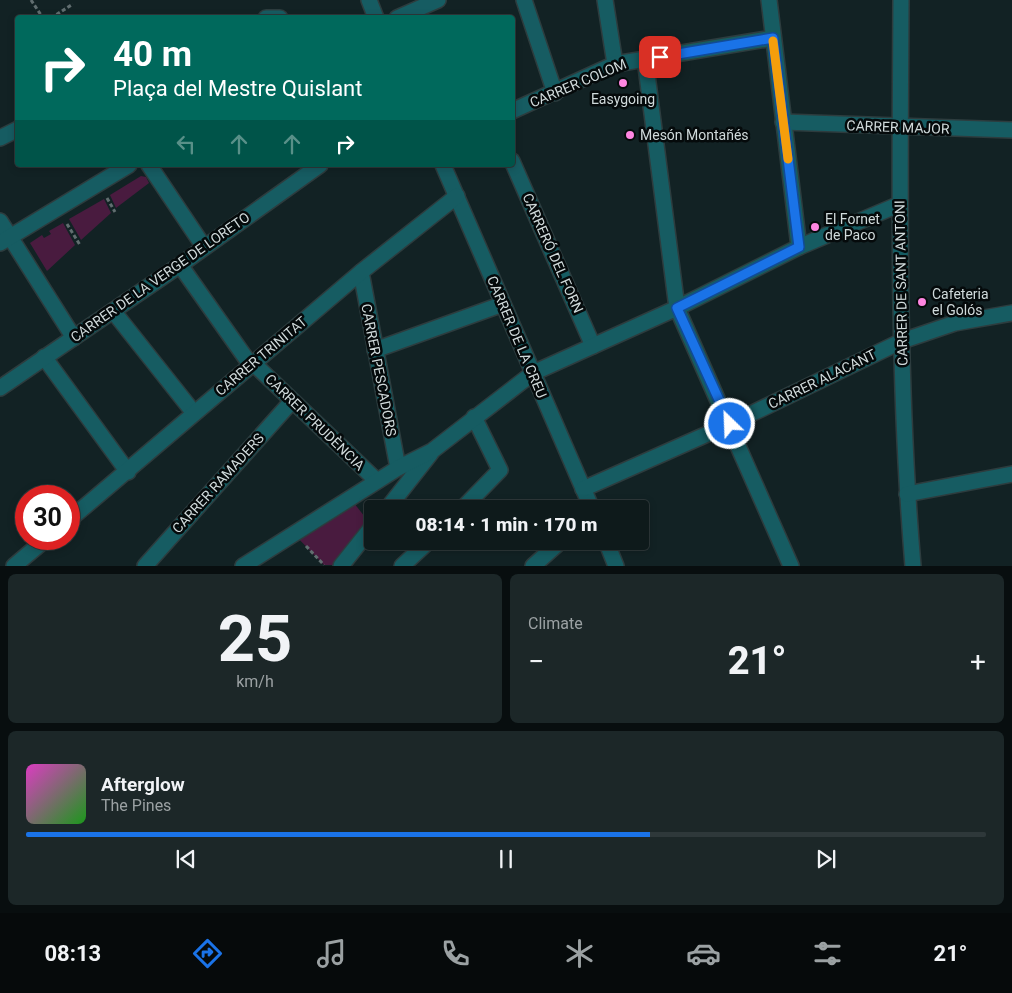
<!DOCTYPE html>
<meta charset="utf-8">
<style>
:root{--surface:#0e1a1b;--page:#1c2728;--text:#f1f3f6;--muted:#9ba1a3;--line:#2e383a;--accent:#1a73e8}
body{margin:0;font-family:Roboto,sans-serif;background:var(--page);color:var(--text);height:100vh;display:flex;flex-direction:column;font-size:19px;white-space:nowrap}
*{box-sizing:border-box;margin:0}
p{font-size:16px;color:var(--muted)}
.icon{flex:none;width:28px;height:28px;fill:none;stroke:currentColor;stroke-width:2;stroke-linecap:round;stroke-linejoin:round}
.map{position:relative;height:566px;overflow:hidden}
.drawer{display:flex;flex-direction:column;gap:8px;padding:8px;background:#080e0f;flex:1}
.drawer>*{flex:none}
.top-card{position:absolute;left:15px;top:15px;width:500px;height:152px;border-radius:5px;box-shadow:0 2px 8px #0003,0 0 0 1px var(--line);background:#00695c;color:#fff;overflow:hidden}
.speed{position:absolute;left:15px;top:485px;display:flex;gap:10px;font-size:25px;font-weight:700;text-align:center}
.speed>*{display:grid;place-content:center;width:65px;height:65px;border-radius:50%;background:var(--surface);box-shadow:0 2px 8px #0003,0 0 0 1px var(--line);line-height:1}
.speed .limit{border:8px solid #d22;background:#fff;color:#111}
.pin{position:absolute;display:grid;place-items:center;width:42px;height:42px;color:#fff;margin:-21px;border-radius:10px;box-shadow:0 2px 8px #0006}
.me{position:absolute;width:55px;margin:-28px;rotate:336deg;stroke-linejoin:round;filter:drop-shadow(0 0 4px #0008)}
.turn{display:flex;align-items:center;gap:18px;height:105px;padding:0 15px;font-size:22px}
.turn .icon{width:65px;height:65px;stroke-width:2.5}
.turn b{display:block;font-size:35px;line-height:42px}
.lanes{display:flex;align-items:center;height:48px;padding:0 15px;background:#0003;justify-content:center;gap:25px;direction:ltr}
.lanes .off{opacity:.35}
.big{font-size:38px;font-weight:800;line-height:1.1}
.drawer .widget{flex:1;display:flex;flex-direction:column;justify-content:center;gap:8px;min-width:0;padding:0 18px;border-radius:8px;background:var(--page)}
.drawer .dial{align-items:center;gap:0}
.dial b{font-size:65px;line-height:1}
.song{display:flex;align-items:center;gap:15px}
.cover{width:60px;height:60px;border-radius:8px;background:linear-gradient(135deg,hsl(310 70% 55%),hsl(120 70% 35%))}
.played{height:5px;border-radius:2px;background:linear-gradient(90deg,var(--accent) 65%,var(--line) 65%)}
.keys{display:flex;justify-content:space-around;direction:ltr}
.heat{display:flex;justify-content:space-between;align-items:center;font-size:28px;direction:ltr}
.drawer .tiles{flex:1;display:grid;gap:8px;grid-template-columns:1fr 1fr}
.widget:last-child{grid-column:span 2}
.trip{position:absolute;left:364px;top:500px;width:285px;height:50px;border-radius:5px;background:var(--surface);box-shadow:0 2px 8px #0003,0 0 0 1px var(--line);font-weight:800;line-height:50px;text-align:center}
.menu{display:flex;height:80px;justify-content:space-around;align-items:center;background:#060a0b;color:var(--muted)}
.menu .icon{width:35px;height:35px}
.menu .selected{color:var(--accent)}
.menu b{font-size:22px;color:var(--text)}
.map>svg:first-child{display:block}
.green{fill:#491b3f}
.lines{fill:none;stroke-linecap:round;stroke-linejoin:round}
.minor-casing{stroke:#2d3c3e;stroke-width:18}
.path{stroke:#616e70;stroke-width:3;stroke-dasharray:4 2.5;stroke-linecap:butt}
.minor{stroke:#165c62;stroke-width:15}
.route-casing{stroke:#114b97;stroke-width:12}
.route{stroke:#1a73e8;stroke-width:9}
.slow{stroke:#f59e0b;stroke-width:9}
.poi-dot{fill:#fe86e1;stroke:#050a0b;stroke-width:2}
.labels{text-anchor:middle;stroke-width:5;stroke-linejoin:round;paint-order:stroke}
.street-label{font-size:14px;fill:#d0dadb;stroke:#050a0b}
.poi-label{font-size:14px;fill:#d0dadb;stroke:#050a0b;text-anchor:start}
</style>
<div class="map">
<svg width="1012" height="566" viewBox="0 0 1012 566">
<rect width="100%" height="100%" fill="#122224"/>
<g class="green">
<path d="M141,176L146,177L149,183L116,208L110,195Z"/>
<path d="M104,199L111,213L81,240L69,219Z"/>
<path d="M63,223L75,245L47,271L30,243L42,235L44,238L51,234L49,231Z"/>
<path d="M350,498L372,526L341,565H324L294,534Z"/>
</g>
<g class="lines">
<defs>
<g id="minor">
<path d="M369,0L376,18"/>
<path d="M524,0L555,93"/>
<path d="M605,0L615,64"/>
<path d="M769,0L799,247"/>
<path d="M901,0C900,189 897,378 913,566"/>
<path d="M266,18H280"/>
<path d="M397,18L438,0"/>
<path d="M645,59L677,308L799,247L900,204"/>
<path d="M512,111L615,64L773,38"/>
<path d="M783,122L1012,130"/>
<path d="M0,138L18,129"/>
<path d="M512,161L593,346"/>
<path d="M149,165L204,247"/>
<path d="M443,165L592,509"/>
<path d="M0,221L74,338"/>
<path d="M0,243L129,165"/>
<path d="M180,265L250,364"/>
<path d="M361,272L398,468"/>
<path d="M113,311L194,413"/>
<path d="M375,350L503,304"/>
<path d="M44,357L128,472"/>
<path d="M253,363L377,481"/>
<path d="M0,388L180,265L320,165"/>
<path d="M583,489L730,424L902,341L955,323L1012,313"/>
<path d="M907,494L1012,474"/>
<path d="M387,509L431,453"/>
<path d="M462,509L500,470L474,417"/>
<path d="M69,520L361,272L457,196"/>
<path d="M606,541L616,566"/>
<path d="M14,566L46,539"/>
<path d="M145,566L292,401"/>
<path d="M243,566L398,468L432,451L533,373L677,308L791,566"/>
<path d="M341,566L372,527"/>
<path d="M402,566L429,541"/>
<path d="M533,566L561,541"/>
</g>
</defs>
<use href="#minor" class="minor-casing"/>
<g class="path">
<path d="M31,0L43,18"/>
<path d="M51,18L73,4"/>
<path d="M107,198L115,212"/>
<path d="M67,224L80,245"/>
<path d="M306,546L324,565"/>
</g>
<use href="#minor" class="minor"/>
</g>
<g class="lines">
<defs>
<path id="route" d="M660,57L773,38L799,247L677,308L730,424"/>
</defs>
<use href="#route" class="route-casing"/>
<use href="#route" class="route"/>
<path class="slow" d="M773,41L788,159"/>
</g>
<g class="poi-dot">
<circle cx="623" cy="83" r="5"/>
<circle cx="630" cy="135" r="5"/>
<circle cx="815" cy="227" r="5"/>
<circle cx="922" cy="302" r="5"/>
</g>
<g class="labels">
<g class="street-label">
<text transform="translate(578 83) rotate(-23)" y="5">CARRER COLOM</text>
<text transform="translate(898 127) rotate(2)" y="5">CARRER MAJOR</text>
<text transform="translate(553 253) rotate(66)" y="5">CARRERÓ DEL FORN</text>
<text transform="translate(160 277) rotate(-35)" y="5">CARRER DE LA VERGE DE LORETO</text>
<text transform="translate(901 283) rotate(-91)" y="5">CARRER DE SANT ANTONI</text>
<text transform="translate(517 337) rotate(67)" y="5">CARRER DE LA CREU</text>
<text transform="translate(261 356) rotate(-40)" y="5">CARRER TRINITAT</text>
<text transform="translate(379 370) rotate(79)" y="5">CARRER PESCADORS</text>
<text transform="translate(822 379) rotate(-26)" y="5">CARRER ALACANT</text>
<text transform="translate(315 422) rotate(44)" y="5">CARRER PRUDÈNCIA</text>
<text transform="translate(218 483) rotate(-48)" y="5">CARRER RAMADERS</text>
</g>
<g class="poi-label">
<text x="623" y="104" text-anchor="middle">Easygoing</text>
<text x="640" y="140">Mesón Montañés</text>
<text x="825" y="224">El Fornet<tspan x="825" dy="16">de Paco</tspan></text>
<text x="932" y="299">Cafeteria<tspan x="932" dy="16">el Golós</tspan></text>
</g>
</g>
</svg>
<div class="speed"><div class="limit">30</div></div>
<div class="pin" style="left:660px;top:57px;background:#d93025"><svg class="icon" aria-label="arrive" viewBox="0 0 24 24"><path d="M6 21V4h12l-3 4 3 4H6"/></svg></div>
<svg class="me" style="left:730px;top:424px" viewBox="-20 -20 40 40"><circle r="17" fill="#1a73e8" stroke="#fff" stroke-width="3"/><path d="M0-11L8 9 0 5-8 9z" fill="#fff"/></svg>
<div class="trip">08:14 · 1 min · 170 m</div>
<div class="top-card">
<div class="turn"><svg class="icon" aria-label="right" viewBox="0 0 24 24"><path d="M7 20v-9h11M14 6l5 5-5 5"/></svg><div><b>40 m</b>Plaça del Mestre Quislant</div></div>
<div class="lanes"><svg class="icon off" aria-label="left" viewBox="0 0 24 24"><path d="M17 20v-9H6M10 6l-5 5 5 5"/></svg><svg class="icon off" aria-label="ahead" viewBox="0 0 24 24"><path d="M12 20V5M6 11l6-6 6 6"/></svg><svg class="icon off" aria-label="ahead" viewBox="0 0 24 24"><path d="M12 20V5M6 11l6-6 6 6"/></svg><svg class="icon" aria-label="right" viewBox="0 0 24 24"><path d="M7 20v-9h11M14 6l5 5-5 5"/></svg></div>
</div>
</div>
<section class="drawer">
<div class="tiles">
<div class="widget dial"><b>25</b><p>km/h</p></div>
<div class="widget"><p>Climate</p>
<div class="heat"><a>−</a><b class="big">21°</b><a>+</a></div>
</div>
<div class="widget">
<div class="song"><i class="cover"></i><div><b>Afterglow</b><p>The Pines</p></div></div>
<div class="played"></div>
<div class="keys"><svg class="icon" aria-label="previous" viewBox="0 0 24 24"><path d="M18 5L8 12l10 7zM5 5v14"/></svg><svg class="icon" aria-label="pause" viewBox="0 0 24 24"><path d="M8 5v14M16 5v14"/></svg><svg class="icon" aria-label="next" viewBox="0 0 24 24"><path d="M6 5l10 7-10 7zM19 5v14"/></svg></div>
</div>
</div>
</section>
<nav class="menu">
<b>08:13</b>
<svg class="icon selected" aria-label="directions" viewBox="0 0 24 24"><path d="M12 3l9 9-9 9-9-9zM9 14v-3h6M13 9l2 2-2 2"/></svg>
<svg class="icon" aria-label="music" viewBox="0 0 24 24"><path d="M9 18V5l10-2v13"/><circle cx="6" cy="18" r="3"/><circle cx="16" cy="16" r="3"/></svg>
<svg class="icon" aria-label="phone" viewBox="0 0 24 24"><path d="M5 4h4l2 5-3 2q2 4 5 5l2-3 5 2v4C11 20 4 13 5 4z"/></svg>
<svg class="icon" aria-label="climate" viewBox="0 0 24 24"><path d="M12 3v18M4 7l16 10M4 17L20 7"/></svg>
<svg class="icon" aria-label="car" viewBox="0 0 24 24"><path d="M5 17H2v-5l4-1 3-4h7l3 4 3 1v5h-3M9 17h6M6 11h13"/><circle cx="7" cy="17" r="2"/><circle cx="17" cy="17" r="2"/></svg>
<svg class="icon" aria-label="filters" viewBox="0 0 24 24"><path d="M4 7h16M4 17h16"/><circle cx="9" cy="7" r="2"/><circle cx="15" cy="17" r="2"/></svg>
<b>21°</b>
</nav>
